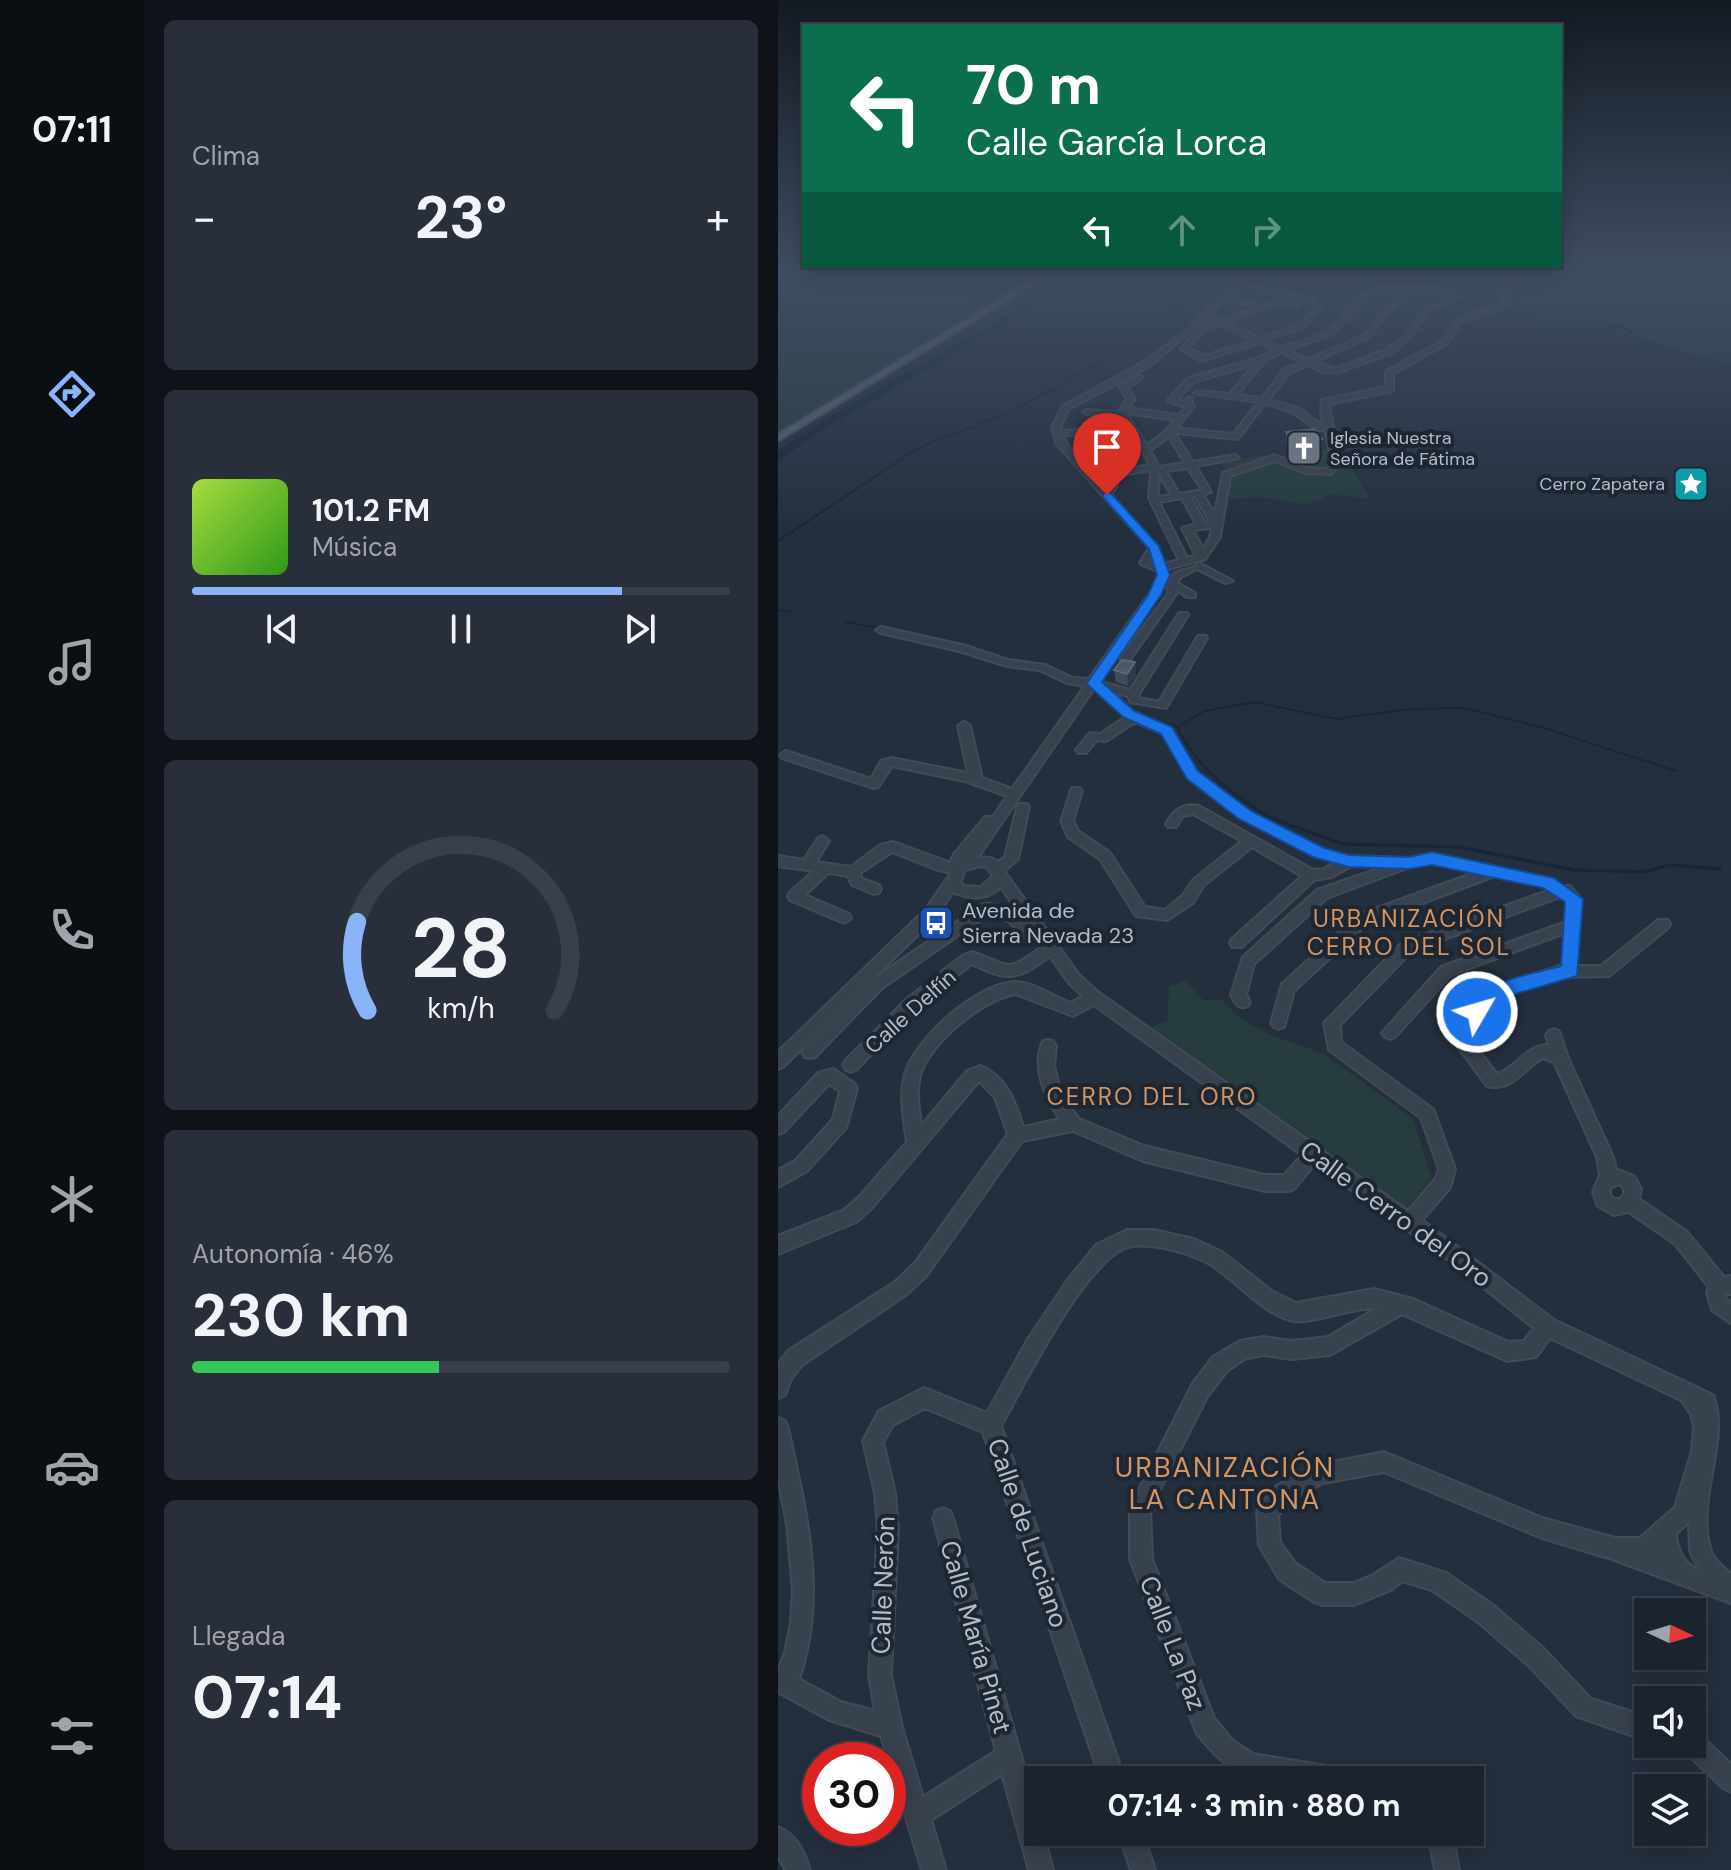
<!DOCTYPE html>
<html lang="es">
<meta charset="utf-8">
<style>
:root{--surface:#1b232e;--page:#282f3a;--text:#f1f3f6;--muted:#a0a4aa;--line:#39404a;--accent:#8ab4f8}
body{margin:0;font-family:"DM Sans",sans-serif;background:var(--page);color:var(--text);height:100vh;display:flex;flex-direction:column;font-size:30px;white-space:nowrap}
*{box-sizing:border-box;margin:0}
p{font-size:26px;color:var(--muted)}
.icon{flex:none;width:44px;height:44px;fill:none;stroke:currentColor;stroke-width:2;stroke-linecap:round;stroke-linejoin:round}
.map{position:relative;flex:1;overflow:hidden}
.panel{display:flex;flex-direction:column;gap:20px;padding:20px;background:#0f1319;width:634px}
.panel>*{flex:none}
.guide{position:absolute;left:24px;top:24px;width:760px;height:244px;border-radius:0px;box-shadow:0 4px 20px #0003,0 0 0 2px var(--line);background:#0b6e4f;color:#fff;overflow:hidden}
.needle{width:52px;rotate:94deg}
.fabs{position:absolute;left:856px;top:1598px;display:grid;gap:16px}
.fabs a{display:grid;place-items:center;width:72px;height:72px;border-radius:0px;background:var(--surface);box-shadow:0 4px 20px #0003,0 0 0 2px var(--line);font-size:40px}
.speed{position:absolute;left:24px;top:1742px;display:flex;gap:16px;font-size:40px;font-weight:700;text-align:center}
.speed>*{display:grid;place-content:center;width:104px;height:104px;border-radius:50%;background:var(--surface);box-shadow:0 4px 20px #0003,0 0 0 2px var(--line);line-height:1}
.speed .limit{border:12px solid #d22;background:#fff;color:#111}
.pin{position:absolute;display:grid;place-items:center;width:68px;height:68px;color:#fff;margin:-82px -34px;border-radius:50% 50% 50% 0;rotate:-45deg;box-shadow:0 0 8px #0007}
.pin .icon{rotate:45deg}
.me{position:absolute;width:88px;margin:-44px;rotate:52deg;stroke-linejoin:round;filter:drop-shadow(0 0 6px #0008)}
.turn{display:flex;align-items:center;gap:28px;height:168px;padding:0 32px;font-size:36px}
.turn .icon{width:104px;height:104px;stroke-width:2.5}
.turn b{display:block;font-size:56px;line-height:68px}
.lanes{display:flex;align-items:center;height:76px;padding:0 32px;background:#0003;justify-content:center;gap:40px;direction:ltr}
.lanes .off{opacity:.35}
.big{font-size:60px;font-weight:700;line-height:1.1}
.panel .tile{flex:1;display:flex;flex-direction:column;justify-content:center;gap:12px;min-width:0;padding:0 28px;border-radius:12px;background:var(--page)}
.panel .dial{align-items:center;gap:0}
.dial svg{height:208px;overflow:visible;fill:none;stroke:var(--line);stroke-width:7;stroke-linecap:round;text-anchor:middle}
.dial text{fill:var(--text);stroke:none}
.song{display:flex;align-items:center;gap:24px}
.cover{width:96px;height:96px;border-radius:12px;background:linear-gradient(135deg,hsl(80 70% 55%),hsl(110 70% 35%))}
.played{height:8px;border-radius:4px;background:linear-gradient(90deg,var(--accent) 80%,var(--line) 80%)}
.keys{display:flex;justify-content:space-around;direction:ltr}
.heat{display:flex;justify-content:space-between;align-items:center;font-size:44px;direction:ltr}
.charge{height:12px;border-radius:6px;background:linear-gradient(90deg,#34c759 46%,var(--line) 0)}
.trip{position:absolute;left:246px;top:1766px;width:460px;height:80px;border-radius:0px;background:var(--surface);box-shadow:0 4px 20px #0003,0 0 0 2px var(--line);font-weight:700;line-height:80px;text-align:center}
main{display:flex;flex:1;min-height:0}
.dock{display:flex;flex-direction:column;width:144px;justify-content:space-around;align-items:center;background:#0b0e12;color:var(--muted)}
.dock .icon{width:56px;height:56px}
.dock .active{color:var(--accent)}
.dock b{font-size:36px;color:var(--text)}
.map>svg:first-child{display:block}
.green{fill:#263c3f}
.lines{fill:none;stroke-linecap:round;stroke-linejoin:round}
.stream-far1{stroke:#17263c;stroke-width:2}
.stream{stroke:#17263c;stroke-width:3}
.canal{fill:#17263c;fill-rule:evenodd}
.river{fill:#17263c;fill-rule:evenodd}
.minor-casing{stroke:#414a57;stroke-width:4}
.major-casing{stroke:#414a57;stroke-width:4}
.minor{fill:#38414e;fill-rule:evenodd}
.major{fill:#56606e;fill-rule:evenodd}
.wall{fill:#3f4b5c}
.shaded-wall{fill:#2f3b4b}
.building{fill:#4b5868;stroke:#5c6777;stroke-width:2}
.route{fill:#1a73e8;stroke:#114b97;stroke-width:2}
.labels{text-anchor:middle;stroke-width:8;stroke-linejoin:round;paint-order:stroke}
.far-poi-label{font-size:18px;fill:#b4bcc9;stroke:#1d2633;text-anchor:start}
.poi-label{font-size:22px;fill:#b4bcc9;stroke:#1d2633;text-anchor:start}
.street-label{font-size:22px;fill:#b4bcc9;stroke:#1d2633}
.neighbourhood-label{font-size:24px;letter-spacing:2px;fill:#d59563;stroke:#1d2633}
.near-street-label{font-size:26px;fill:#b4bcc9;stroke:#1d2633}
.near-neighbourhood-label{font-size:28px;letter-spacing:2px;fill:#d59563;stroke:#1d2633}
</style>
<main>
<nav class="dock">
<b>07:11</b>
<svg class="icon active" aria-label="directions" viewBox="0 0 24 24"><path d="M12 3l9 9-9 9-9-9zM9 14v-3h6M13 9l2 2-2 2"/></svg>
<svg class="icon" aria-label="music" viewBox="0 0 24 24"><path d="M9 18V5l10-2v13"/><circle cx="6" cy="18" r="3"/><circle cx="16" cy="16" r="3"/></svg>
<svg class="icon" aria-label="phone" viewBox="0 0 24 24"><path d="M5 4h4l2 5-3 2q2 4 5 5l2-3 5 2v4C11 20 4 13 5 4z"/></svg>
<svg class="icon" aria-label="climate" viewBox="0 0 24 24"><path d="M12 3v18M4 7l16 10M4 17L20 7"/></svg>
<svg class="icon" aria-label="car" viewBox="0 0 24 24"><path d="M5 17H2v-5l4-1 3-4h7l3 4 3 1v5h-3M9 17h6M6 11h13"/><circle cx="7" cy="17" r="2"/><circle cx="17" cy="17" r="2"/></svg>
<svg class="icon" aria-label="filters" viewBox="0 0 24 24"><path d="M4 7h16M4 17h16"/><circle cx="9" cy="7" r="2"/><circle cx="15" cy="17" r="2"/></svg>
</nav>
<section class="panel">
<div class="tile"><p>Clima</p>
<div class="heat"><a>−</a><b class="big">23°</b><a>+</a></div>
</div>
<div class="tile">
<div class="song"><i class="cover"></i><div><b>101.2 FM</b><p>Música</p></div></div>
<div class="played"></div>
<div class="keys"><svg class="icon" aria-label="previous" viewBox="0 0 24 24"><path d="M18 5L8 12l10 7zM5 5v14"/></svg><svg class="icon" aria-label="pause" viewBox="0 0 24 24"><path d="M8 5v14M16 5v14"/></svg><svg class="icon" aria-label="next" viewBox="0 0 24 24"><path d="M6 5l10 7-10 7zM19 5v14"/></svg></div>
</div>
<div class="tile dial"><svg viewBox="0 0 100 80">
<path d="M14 69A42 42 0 1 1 86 69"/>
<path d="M14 69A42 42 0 0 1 10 35" stroke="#8ab4f8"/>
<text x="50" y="56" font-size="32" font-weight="700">28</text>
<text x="50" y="72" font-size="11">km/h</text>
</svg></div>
<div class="tile"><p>Autonomía · 46%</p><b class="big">230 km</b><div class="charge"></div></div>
<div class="tile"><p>Llegada</p><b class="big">07:14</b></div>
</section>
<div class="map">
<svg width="953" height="1870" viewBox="0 0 953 1870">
<rect width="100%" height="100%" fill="#242f3e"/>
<g class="green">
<path d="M0,269H207L194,274L187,284L195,313L182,323L0,433Z"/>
<path d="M807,269H953V364L868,343L819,320L783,321L758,316L733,295L735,287L778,273Z"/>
<path d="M560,432L564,451L592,499L552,494C529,510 516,502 490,498C478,497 464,498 451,499L446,463L486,455L504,466L529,462V454L549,449L548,434Z"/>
<path d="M407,980L426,1001L443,999L463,1019L493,1035L546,1054L635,1119L654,1178L626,1212L369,1030L389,1020L391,987Z"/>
</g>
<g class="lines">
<g class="stream-far1">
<path d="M393,269L466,271"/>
<path d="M813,320L851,330L862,342L885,346"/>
<path d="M0,541L140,448L233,412L345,349L369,325L432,289L441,279L437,273"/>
<path d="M0,610L14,612"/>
<path d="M67,622L102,628"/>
<path d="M313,687L326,696"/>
<path d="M372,719L399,727C415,759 438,782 468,802"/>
<path d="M399,727L427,711L477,702L558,719L632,709L686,708L763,727L898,771"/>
</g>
<path class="stream" d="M465,800L491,817L564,844L681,847L796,870L866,872L891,865L943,869"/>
<path class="canal" d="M796,269H802L815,278L811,279Z"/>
<path class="river" d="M298,269H308L224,326L39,433L0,461V451L31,429L218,322Z"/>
<defs>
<g id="minor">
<path d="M472,269L564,279L618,269L622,271L565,283L475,273L465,283L537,299L534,301L462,286L450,298L484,306L501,300L522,305L519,307L501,304L448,322L482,338L522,325L540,306L545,307L526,327L488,340L503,347C517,342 538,340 550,331C563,320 572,304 585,294C603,281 665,284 682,297L652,310L630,339L614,353L558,373L545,372L530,365L512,373L490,400L520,408L545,426L543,408L544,400L608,387V371L665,341L678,319L729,302L720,291L732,276L729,269H735L738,276L733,283L771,273L774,275L729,288L726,291L735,304L683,321L670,343L615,374V391L551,404L562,464L553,474L527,473L497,461L452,476L442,537L427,559L390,569L389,583L321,681L352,690L401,613H409L410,615L361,694V698L381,702L420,636H428L429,638L388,708L352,702L350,696L335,692L354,711L393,728L419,772L471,812L545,849L571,856L631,858L654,853L774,879L785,886H792L803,899L799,966H823L880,920H890L892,924L890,928L831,976L783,977L726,995L691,1034V1038L719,1074C739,1068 747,1045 771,1045L768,1035L771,1031L776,1029L781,1031L790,1058L835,1157L838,1169L856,1176L863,1189L861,1199L909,1232L946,1277L953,1276V1294H947L948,1299L953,1302V1323L934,1310L929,1293L931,1287L897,1244L851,1212L836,1215L820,1206L815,1192L822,1175L819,1157L776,1062L764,1058C746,1069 734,1092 709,1086L675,1040L678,1028L716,987L785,965L787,933L673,975L617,1037L612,1039L607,1037L604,1033L663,967L788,922L789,901L782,897L634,951L562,1025L563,1042L655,1109L657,1114L677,1169L672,1188L644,1220L776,1320L935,1395C953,1441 916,1501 933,1551C937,1561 945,1567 953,1574V1603L834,1559L764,1538L606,1472L545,1483L513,1500L500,1516L502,1542L517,1563L547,1583H576L597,1574L621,1558L668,1573L716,1606L766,1649L813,1699L870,1717V1741L798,1716L750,1665L700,1622L654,1590L624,1581L613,1590L576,1605H544L536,1602L501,1579L485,1552L481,1545L479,1512L482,1505L499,1486L535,1466L606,1452L764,1518L837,1538H862L897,1507L914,1451L916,1428L913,1414L903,1400L772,1338L758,1357L729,1361L624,1314L552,1355L514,1359L485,1355L466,1359L449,1371L429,1397L372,1509L374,1559L436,1718L455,1741L475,1754L561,1768L569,1772L573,1780C545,1780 491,1786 466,1775C446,1766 433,1750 419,1734L352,1559V1508L355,1501L415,1383L435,1357L462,1341L485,1337L514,1341L550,1337L599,1308C576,1307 534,1324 515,1321C484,1314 456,1278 430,1263C411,1253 368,1240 347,1248C306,1265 246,1384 223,1426L347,1780H323L205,1432L147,1408L115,1425L105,1442L117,1493L120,1529L113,1675L124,1727L145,1797L218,1751L155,1518L158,1511L165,1508L172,1511L175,1518L260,1815V1832H265L275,1870H251L224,1774L153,1820L168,1870H144L103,1736L51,1720L0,1692V1670L7,1653L13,1622L15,1590L9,1524L0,1477V1418L7,1421L10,1428C28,1511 50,1596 21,1679L63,1702L97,1711L91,1675L100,1529L97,1493L85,1441L101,1411L146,1388L209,1413L250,1339L289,1281L318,1245L349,1230H375L416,1239L444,1252L495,1292L518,1303L596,1289L635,1299L730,1342L746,1341L756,1328L672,1261L537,1164L516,1189L510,1191H487L365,1161L295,1131L244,1141L149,1275L129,1294L24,1365L13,1379L7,1395L0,1398V1364L10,1351L117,1282L137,1263L230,1134L217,1097L201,1081L93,1209L78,1222L0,1254V1236L66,1210L81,1197L129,1142C126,1121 121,1096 127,1074C137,1039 198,984 236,982C256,982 275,997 293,1003L305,996L291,983L272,956C240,980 230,982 194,964L139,1007L78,1070L73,1072L68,1070L65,1065L68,1060L129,999L184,956L195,952C235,967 228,973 265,946L257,935C238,942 243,929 231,922C225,918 217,916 211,914L104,988L37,1057L32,1058L27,1057L24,1052L27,1047L94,980L205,904C217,902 239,911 246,920L223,887C209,900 192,900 175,892L158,917L5,1067L0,1069V1052L148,909L173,873L157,869L114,852L82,873L84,879L101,885L103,889L101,893L96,894L74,885L70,876L50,873L27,895L71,914L73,918L66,923L12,900L10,896L12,892L36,871L0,866V856L26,860L40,838L45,836L51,841L38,862L73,867L102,845L115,842L172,863L176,854L207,817H215L229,796L187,781L114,766L100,787L96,788L4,758L2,755L8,751L93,779L103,761L113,758L190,773L180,726L186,722L192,726L204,778L234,789L307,686L289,683L261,670L229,666L181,651L103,633L98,630L103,627L188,646L230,660L267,665L295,678L311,679L379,583L380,571L364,565L362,563L371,548L278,443L274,427L285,406L367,361L409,330ZM636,290L661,292L674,297L648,308L626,337L608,349L557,369L536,362L591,337L610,313ZM629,291L606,311L587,335L530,359L509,350L553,335L591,295ZM446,301L479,307L442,320L432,315ZM428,318L436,322L423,327L403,349L423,361L481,343L497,350L480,358L410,378L389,401L408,407L401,415L351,408L357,399L349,388L363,379L364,377L360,375L341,387L349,399L341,412L309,410L305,412L309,414L341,416L352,428L372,465L336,471L333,460L315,429L283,431L282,427L291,409L373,365ZM442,325L476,340L427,356L411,348L427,329ZM503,352L524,362L506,369L484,398L459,395L486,362ZM476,364L452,394L420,391L416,393L480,402L455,434L398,428L416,407L413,404L415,398H409L407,401L399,400L416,382ZM487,403L514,412L540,430H547L554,463L548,469L528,468L497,455L445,473L437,514L425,495L433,492L418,466L461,458L457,455L415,462L398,435L399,433L460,439ZM348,413L397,420L383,435L369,445ZM310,434L325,460L331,486L328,489L293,450L284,436ZM391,437L407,463L381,467L372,450ZM410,468L424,490L401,494L388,471ZM373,470L371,498L401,560L387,564L379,546L333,495L339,486L337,476ZM381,473L393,495L380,497ZM417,496L432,522L427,523L412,497ZM404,498L418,524L404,528L418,556L409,558L381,502ZM434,528L432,537L425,549L415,530ZM317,687L348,717L322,734L312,733L298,750L300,753H308L319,740L328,741L357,722L385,734L411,778L463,818L536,856L558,862L546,869L535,870L421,806C405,803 395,810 388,824L390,827H398L405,816L415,814L464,841L415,880L405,895L387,910L367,907L332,853L300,831L295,821L304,791L302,788H294L283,821L290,837L322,859L358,916L389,920L415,903L425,886L474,847L524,876L454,939L452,943L454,947H464L536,880L554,877L573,866L606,867L539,890L465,957L453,995C457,1003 460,1010 470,1006L472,1002L468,994L476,964L549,898L629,868L654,863L699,872L580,915L504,984L493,1023L496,1027L501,1029L506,1027L516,991L590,923L717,876L765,886L772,890L624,943L546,1023L551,1050L643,1118L661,1169L658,1178L630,1211L321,993L301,975L226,871L240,859L251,807L249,804H241L239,807L227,857L220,862L213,858L200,857ZM202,866L209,867L215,876L203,887L186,886L182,882L187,870ZM238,994L295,1016L316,1005L524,1155L506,1175H487L366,1146L301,1119L289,1103L281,1087L276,1065L278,1046L275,1041L270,1040L265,1041C253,1068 267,1097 282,1119L245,1127C238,1103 228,1076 203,1066L189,1071L143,1126C141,1110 138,1092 142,1076C150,1044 206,998 238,994ZM841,1184L846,1188V1195L842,1199H836L832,1195V1188ZM911,1521L912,1551L921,1570C906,1565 899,1549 898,1534Z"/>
<path d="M421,563L455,581L447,583L419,569L403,577L399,583L417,593V597H409L400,591L351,661H343V657L390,594L389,584L396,573L417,567Z"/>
<path d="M55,1069L77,1084L79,1089L68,1128L29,1171L0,1187V1170L17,1161L55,1119L62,1091L51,1084L6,1132L0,1134V1116L40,1073Z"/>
<path d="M914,1731L922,1735L953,1764V1792L945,1788L906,1751L903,1744H914Z"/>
<path d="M0,1827C19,1835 26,1851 32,1870H8L0,1857Z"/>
<path d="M340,1832H364L377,1870H353Z"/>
<path d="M650,1832H674L681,1870H657Z"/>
</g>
<path id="major" d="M271,269H281L0,441V434Z"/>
</defs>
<use href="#minor" class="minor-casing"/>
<use href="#major" class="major-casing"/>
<use href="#minor" class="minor"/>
<use href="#major" class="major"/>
</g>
<g class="wall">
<path d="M508,432L544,439L543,450H530L518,456L508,443Z"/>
<path d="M336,670L358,675L350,686L338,682Z"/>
</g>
<g class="shaded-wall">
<path d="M531,439L530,450L518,456V444Z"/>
<path d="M357,662L358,675L350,686L349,674Z"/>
</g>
<g class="building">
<path d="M536,429L544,439H531L518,444L508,432Z"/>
<path d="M344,660L357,662L349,674L336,670Z"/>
</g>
<linearGradient id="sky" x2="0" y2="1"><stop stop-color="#141a22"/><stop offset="0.51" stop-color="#3f4d63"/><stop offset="1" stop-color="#3f4d63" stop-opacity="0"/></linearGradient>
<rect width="953" height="531" fill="url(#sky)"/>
<path class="route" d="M325,493H333L381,546L392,575L383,595L324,682L356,711L394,727L420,771L473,811L546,848L571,855L631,857L654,852L776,878L805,899L799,976L727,997L706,1018H692L689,1012C706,979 751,975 783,966L787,902L765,888L654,865L631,869L571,867L535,857L461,819L409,779L383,734L345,717L311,686L309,683L370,595L379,575L371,549L325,497Z"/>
<defs>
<symbol id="church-square" viewBox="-11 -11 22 22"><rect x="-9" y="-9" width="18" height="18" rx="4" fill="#6b7280" stroke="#1d2633"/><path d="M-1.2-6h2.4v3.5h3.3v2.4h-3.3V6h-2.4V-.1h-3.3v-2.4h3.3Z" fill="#fff"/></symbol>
<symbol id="sight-square" viewBox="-11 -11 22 22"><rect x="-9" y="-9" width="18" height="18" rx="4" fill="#0f9aa8" stroke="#1d2633"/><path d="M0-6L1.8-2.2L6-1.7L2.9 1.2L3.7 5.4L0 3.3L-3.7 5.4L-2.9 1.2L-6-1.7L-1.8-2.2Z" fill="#fff"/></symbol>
<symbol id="bus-square" viewBox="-11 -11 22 22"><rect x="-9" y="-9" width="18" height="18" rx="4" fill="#1a4fb4" stroke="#1d2633"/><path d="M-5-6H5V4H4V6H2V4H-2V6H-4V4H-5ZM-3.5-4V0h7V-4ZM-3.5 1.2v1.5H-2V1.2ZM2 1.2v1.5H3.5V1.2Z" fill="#fff"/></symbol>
</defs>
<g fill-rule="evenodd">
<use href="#church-square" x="506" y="428" width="40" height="40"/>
<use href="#sight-square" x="893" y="464" width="40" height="40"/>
<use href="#bus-square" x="138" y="903" width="40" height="40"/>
</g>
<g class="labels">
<g class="far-poi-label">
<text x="552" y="444">Iglesia Nuestra<tspan x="552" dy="21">Señora de Fátima</tspan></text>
<text x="887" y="490" text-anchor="end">Cerro Zapatera</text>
</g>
<g class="poi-label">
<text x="184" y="918">Avenida de<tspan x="184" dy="25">Sierra Nevada 23</tspan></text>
</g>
<g class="street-label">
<text transform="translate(132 1011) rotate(-42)" y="8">Calle Delfín</text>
</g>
<g class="neighbourhood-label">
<text x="631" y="927">URBANIZACIÓN<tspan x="631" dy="28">CERRO DEL SOL</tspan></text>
<text x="374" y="1105">CERRO DEL ORO</text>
</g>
<g class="near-street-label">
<text transform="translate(618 1214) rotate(36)" y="9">Calle Cerro del Oro</text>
<text transform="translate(250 1533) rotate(71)" y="9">Calle de Luciano</text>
<text transform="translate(105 1585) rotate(-88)" y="9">Calle Nerón</text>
<text transform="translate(198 1637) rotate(74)" y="9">Calle María Pinet</text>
<text transform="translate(395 1643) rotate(69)" y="9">Calle La Paz</text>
</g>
<g class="near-neighbourhood-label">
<text x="447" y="1477">URBANIZACIÓN<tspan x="447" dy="32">LA CANTONA</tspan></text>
</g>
</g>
</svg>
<div class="fabs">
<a><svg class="needle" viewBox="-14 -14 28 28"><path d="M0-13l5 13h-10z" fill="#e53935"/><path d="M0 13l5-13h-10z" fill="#a0a4aa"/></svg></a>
<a><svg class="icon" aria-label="sound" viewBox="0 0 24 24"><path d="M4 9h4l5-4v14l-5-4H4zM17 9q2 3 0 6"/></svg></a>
<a><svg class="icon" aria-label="layers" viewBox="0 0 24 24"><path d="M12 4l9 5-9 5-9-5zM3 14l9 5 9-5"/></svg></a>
</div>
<div class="speed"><div class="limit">30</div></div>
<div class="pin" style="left:329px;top:495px;background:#d93025"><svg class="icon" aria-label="arrive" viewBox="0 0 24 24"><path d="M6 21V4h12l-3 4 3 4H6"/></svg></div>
<svg class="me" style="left:699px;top:1012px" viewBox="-20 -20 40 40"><circle r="17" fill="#1a73e8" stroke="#fff" stroke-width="3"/><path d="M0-11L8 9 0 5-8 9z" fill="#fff"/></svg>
<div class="trip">07:14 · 3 min · 880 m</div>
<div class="guide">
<div class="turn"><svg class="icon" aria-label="left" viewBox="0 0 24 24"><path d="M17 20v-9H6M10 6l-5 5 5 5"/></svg><div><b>70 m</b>Calle García Lorca</div></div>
<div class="lanes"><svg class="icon" aria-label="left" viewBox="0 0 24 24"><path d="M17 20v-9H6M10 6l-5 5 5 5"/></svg><svg class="icon off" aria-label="ahead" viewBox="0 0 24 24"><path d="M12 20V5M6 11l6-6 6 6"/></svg><svg class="icon off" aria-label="right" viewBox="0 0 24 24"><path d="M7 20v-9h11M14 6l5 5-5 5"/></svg></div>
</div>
</div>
</main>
